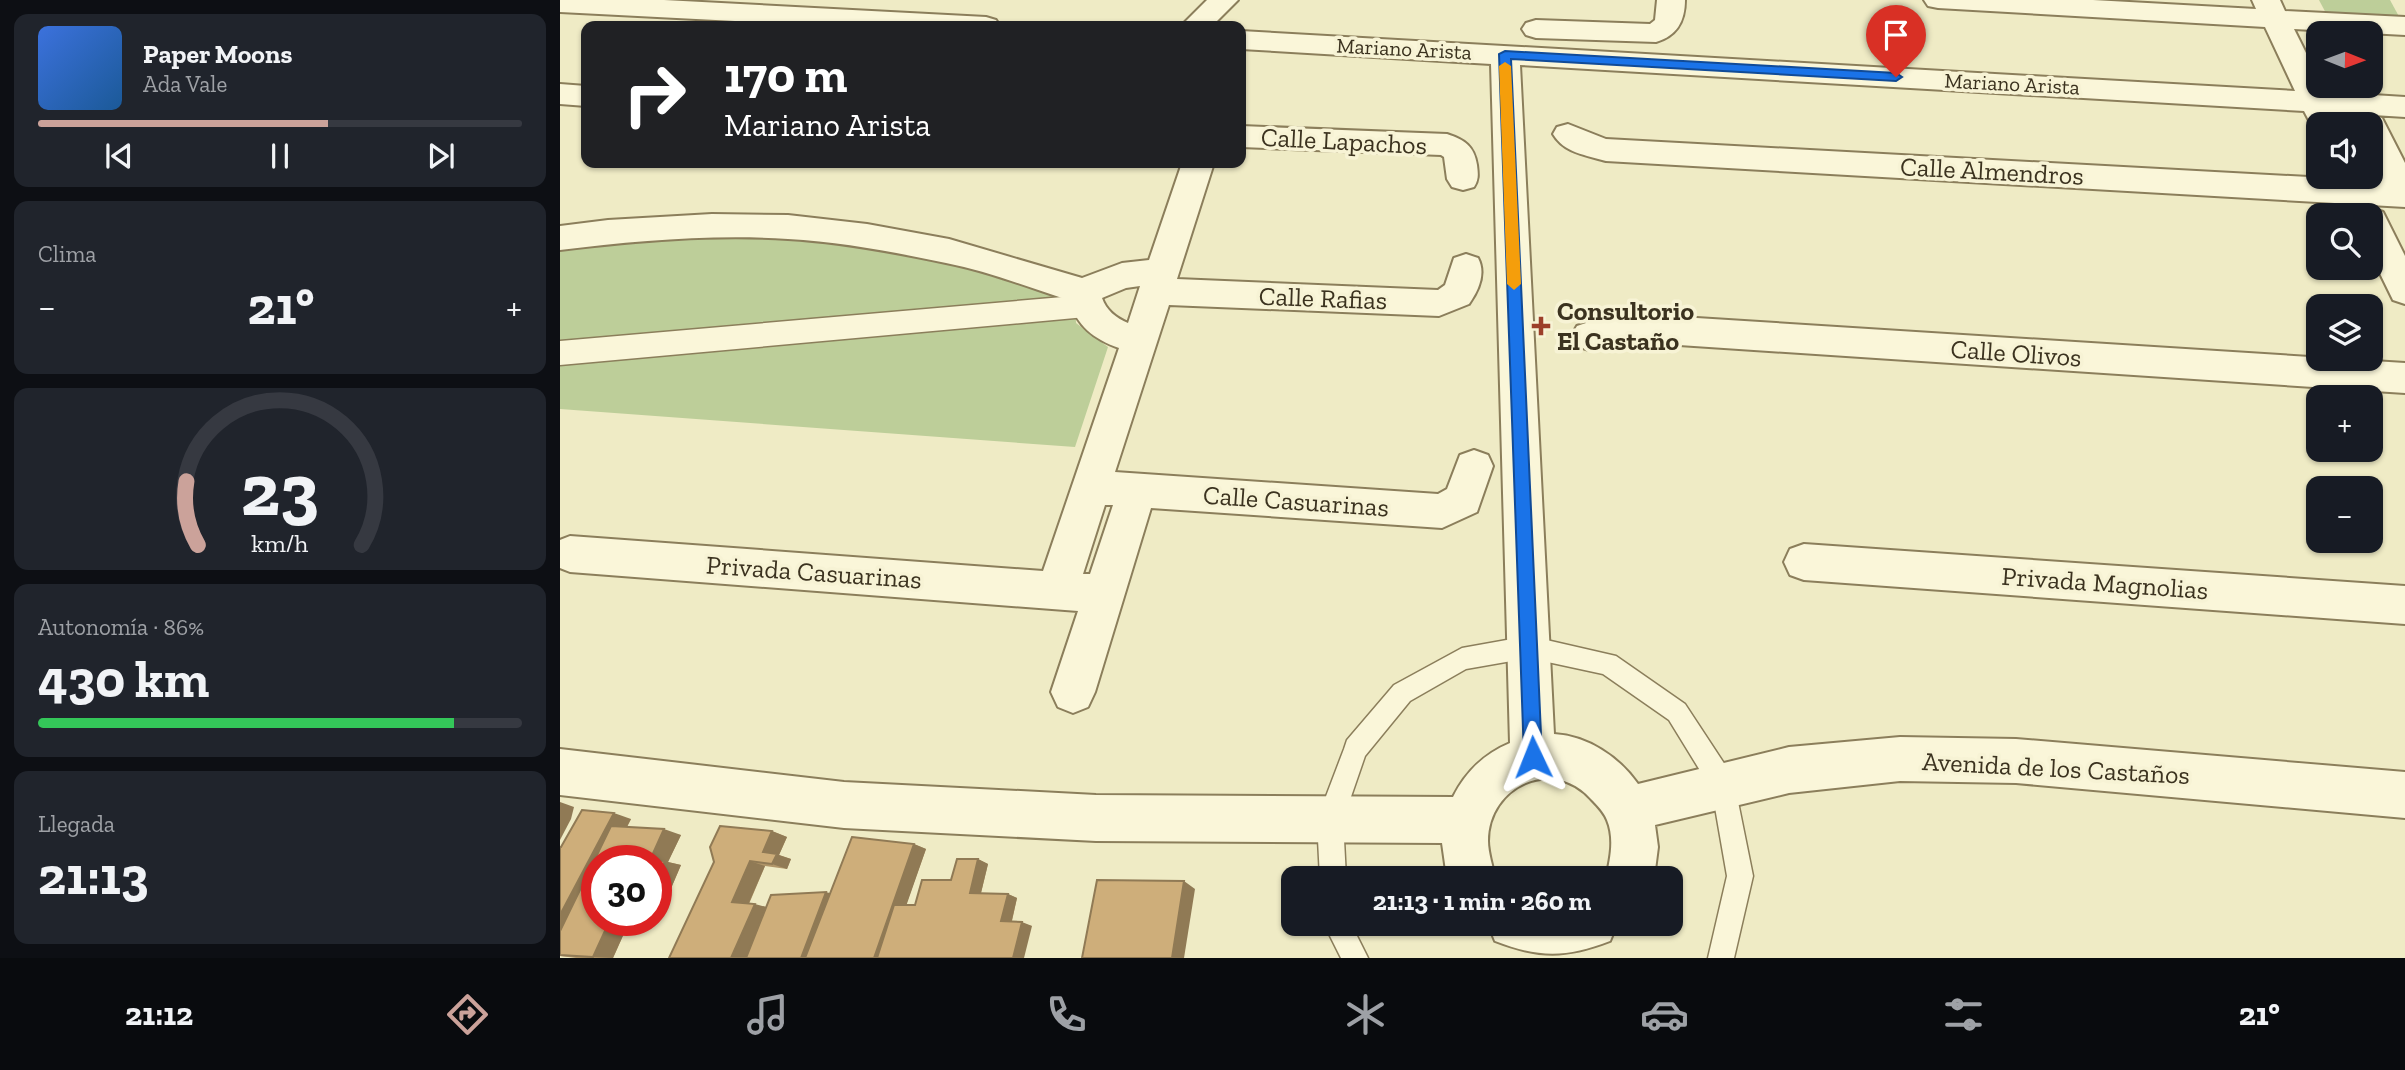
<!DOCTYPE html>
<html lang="es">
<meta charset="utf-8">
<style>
:root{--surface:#171b24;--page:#20242c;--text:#f1f3f6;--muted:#9ea1a6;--line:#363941;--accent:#cba29a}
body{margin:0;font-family:"Zilla Slab",serif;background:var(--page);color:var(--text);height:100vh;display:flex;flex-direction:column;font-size:26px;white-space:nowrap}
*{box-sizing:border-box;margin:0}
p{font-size:23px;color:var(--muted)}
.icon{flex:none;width:38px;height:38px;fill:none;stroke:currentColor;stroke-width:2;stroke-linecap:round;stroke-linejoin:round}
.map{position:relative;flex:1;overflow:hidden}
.details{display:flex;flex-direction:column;gap:14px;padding:14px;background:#0d0f14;width:560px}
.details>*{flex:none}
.banner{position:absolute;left:21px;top:21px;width:665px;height:147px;border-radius:14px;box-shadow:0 2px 5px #0004;background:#202124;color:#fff;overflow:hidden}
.needle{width:46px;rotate:91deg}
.controls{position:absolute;left:1746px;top:21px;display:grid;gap:14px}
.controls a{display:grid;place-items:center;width:77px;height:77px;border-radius:14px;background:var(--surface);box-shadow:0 2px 5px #0004;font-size:35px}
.speed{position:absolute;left:21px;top:845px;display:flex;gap:14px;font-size:35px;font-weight:700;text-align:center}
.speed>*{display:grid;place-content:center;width:91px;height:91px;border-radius:50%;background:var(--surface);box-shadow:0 2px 5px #0004;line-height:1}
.speed .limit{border:10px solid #d22;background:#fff;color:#111}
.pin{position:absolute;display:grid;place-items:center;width:60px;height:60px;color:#fff;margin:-72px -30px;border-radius:50% 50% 50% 0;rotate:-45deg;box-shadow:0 0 7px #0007}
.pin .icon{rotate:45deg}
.me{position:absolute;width:77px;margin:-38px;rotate:358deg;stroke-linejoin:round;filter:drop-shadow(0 0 5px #0008)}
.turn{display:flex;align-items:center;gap:24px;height:147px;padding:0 28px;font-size:32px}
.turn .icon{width:91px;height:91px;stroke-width:2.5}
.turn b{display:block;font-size:49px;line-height:60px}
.big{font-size:52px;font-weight:800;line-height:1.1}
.details .widget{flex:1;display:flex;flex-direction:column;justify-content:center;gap:10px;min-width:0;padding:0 24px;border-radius:14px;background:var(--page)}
.details .dial{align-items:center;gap:0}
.dial svg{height:182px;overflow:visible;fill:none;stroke:var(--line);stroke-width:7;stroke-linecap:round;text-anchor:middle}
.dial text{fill:var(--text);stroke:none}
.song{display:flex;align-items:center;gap:21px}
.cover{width:84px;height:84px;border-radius:10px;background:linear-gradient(135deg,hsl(220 70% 55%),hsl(210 70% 35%))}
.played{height:7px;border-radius:4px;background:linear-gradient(90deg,var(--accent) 60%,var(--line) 60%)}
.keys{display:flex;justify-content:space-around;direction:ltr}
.heat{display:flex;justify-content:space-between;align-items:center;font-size:38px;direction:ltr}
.charge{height:10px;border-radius:5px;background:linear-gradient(90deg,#34c759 86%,var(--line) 0)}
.trip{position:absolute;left:721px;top:866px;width:402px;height:70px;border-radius:14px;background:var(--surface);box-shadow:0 2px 5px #0004;font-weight:800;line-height:70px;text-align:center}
.dock{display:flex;height:112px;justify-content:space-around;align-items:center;background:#090b0e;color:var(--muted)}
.dock .icon{width:49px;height:49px}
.dock .on{color:var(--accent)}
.dock b{font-size:32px;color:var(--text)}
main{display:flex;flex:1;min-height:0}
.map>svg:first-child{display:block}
.green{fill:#bdce99}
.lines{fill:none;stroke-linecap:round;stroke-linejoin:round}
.service-casing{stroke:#8b7e5b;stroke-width:3}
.pedestrian-casing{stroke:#8b7e5b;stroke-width:3}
.minor-casing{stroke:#8b7e5b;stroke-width:4}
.service{fill:#faf6d9;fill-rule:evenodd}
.pedestrian{fill:#faf6d9;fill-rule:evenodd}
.minor{fill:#faf6d9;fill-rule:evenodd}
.wall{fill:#b19669}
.shaded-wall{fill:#907a55}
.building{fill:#ceae7a;stroke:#907a55;stroke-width:2}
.route{fill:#1a73e8;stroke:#114b97;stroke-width:2}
.slow{fill:#f59e0b}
.poi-dot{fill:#9c3f29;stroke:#f7f3d5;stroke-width:2.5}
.labels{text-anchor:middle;stroke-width:7;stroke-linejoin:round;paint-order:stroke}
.far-street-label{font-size:21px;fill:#3b321f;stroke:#f7f3d5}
.street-label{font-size:26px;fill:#3b321f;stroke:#f7f3d5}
.poi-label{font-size:26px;font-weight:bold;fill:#3b321f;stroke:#f7f3d5;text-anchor:start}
</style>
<main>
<section class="details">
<div class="widget">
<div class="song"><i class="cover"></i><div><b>Paper Moons</b><p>Ada Vale</p></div></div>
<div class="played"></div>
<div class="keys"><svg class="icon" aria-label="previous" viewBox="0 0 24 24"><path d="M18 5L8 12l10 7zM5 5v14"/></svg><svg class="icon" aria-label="pause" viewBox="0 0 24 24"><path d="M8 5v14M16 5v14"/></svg><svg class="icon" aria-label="next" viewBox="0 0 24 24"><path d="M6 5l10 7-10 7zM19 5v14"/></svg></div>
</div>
<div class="widget"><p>Clima</p>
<div class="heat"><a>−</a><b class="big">21°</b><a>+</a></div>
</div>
<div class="widget dial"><svg viewBox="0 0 100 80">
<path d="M14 69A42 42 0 1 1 86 69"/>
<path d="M14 69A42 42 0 0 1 9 41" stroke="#cba29a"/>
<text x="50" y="56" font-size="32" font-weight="700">23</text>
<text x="50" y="72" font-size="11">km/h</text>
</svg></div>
<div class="widget"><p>Autonomía · 86%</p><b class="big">430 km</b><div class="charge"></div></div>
<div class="widget"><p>Llegada</p><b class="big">21:13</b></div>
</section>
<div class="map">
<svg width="1845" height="958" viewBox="0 0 1845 958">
<rect width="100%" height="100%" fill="#efebc5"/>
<g class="green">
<path d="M1759,0H1830L1842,22L1768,17Z"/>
<path d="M236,232L398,260L515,297L516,323L548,347L515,447L0,409V248L145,236Z"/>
</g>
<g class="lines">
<defs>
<g id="service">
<path d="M969,636L1056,656L1125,704L1173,777L1193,876L1174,958H1148L1167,876L1152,790L1109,720L1043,674L969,658L906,669L850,701L805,756L783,820L786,878H760L757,820L784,749L787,740L834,685L902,648Z"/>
<path d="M764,924H791L808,958H781Z"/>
</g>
<path id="pedestrian" d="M526,295L536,298L540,306L536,314L526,317L0,365V341Z"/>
<g id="minor">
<path d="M0,0H104L426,17L436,20L440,26H269L0,12Z"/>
<path d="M647,0H678L652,26H621Z"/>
<path d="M1097,0H1125C1125,21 1117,36 1096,42L976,38L966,35L962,29L966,23L976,20L1090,24L1095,20Z"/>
<path d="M1364,0H1533L1696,9L1692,0H1720L1725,11L1845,17V35L1734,29L1759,79V86H1762L1765,92L1845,97V117L1813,115L1822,118L1845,163V207L1046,161C1026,155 1004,153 993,134L997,127L1008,124L1046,139L1822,181L1811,158V124H1796L1800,118L1810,115L1775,113L1779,121L1777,124H1759V130L1753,128L1744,111L960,65L994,734C1028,736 1059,757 1078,784L1229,747L1340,737L1456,739L1845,772V818L1456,783L1340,781L1229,793L1095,825L1098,847L1094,878H1046C1050,860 1055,839 1047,820C1044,812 1037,805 1031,799C993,756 928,786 928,841C928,853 933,867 935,878H887L882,843L536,841L284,828L0,795V749L284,782L536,795L893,797C906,771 924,754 950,743L931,64L681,49V31L1735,91L1705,27L1378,8L1368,6Z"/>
<path d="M0,84L26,86V106L0,104Z"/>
<path d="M681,126L887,134C905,140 914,146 917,165C918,174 919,179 914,187L903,190L892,187L887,179L884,157L881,155L681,147Z"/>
<path d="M622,163H654L617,279L878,290L885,285L894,258L906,254L918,258C926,273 919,290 909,304L879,316L609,305L555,472L878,494L887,489L900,455L914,450L928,455L933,466L917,512L882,528L591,508L535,692L528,707L513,713L498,707L491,692L518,611L10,572L0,568V540L10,536L483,571L559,348C533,339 518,326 508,300C468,287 427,271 386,263C334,252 281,242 228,239C153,234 75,241 0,250V226L48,220L152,214L228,215L307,224L389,239L522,278L562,263L589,260ZM580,286L568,323C556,318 546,310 542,298L566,288ZM545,505H553L530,574H523Z"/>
<path d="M1811,208L1823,212L1845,256V304L1833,300L1811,255V215H1797L1799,212Z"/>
<path d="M1089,315L1845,363V393L1089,343L1029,350L1017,346L1011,336L1017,326L1029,322Z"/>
<path d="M1244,544L1845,586V624L1244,580L1230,575L1224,562L1230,549Z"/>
<path d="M928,924H1057L1050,941C1006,958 979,958 935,941Z"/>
</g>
</defs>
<use href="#service" class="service-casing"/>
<use href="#pedestrian" class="pedestrian-casing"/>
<use href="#minor" class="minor-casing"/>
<use href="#service" class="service"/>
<use href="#pedestrian" class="pedestrian"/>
<use href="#minor" class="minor"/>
</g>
<g class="wall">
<path d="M71,819L67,827L121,835L108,862L121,865L97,921L93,920H96V861L37,920H70L53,958H16L0,956V847Z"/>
<path d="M212,831L227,837L219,855L231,859L227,869L205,866L189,904L206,907L270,893L354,844L366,849L346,905H355L418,859L428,864L421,893L448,894L457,898L452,921L472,926L109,958Z"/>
</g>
<g class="shaded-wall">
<path d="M0,802L14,807L11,819L0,840Z"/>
<path d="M54,813L71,819L0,955V915Z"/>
<path d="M104,829L121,835L108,862L121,865L97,921L96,920V880L90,860Z"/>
<path d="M212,831L227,837L219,855L231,859L227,869L212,864L203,852Z"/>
<path d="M354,844L366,849L328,958H314Z"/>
<path d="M418,859L428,864L420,897L410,893Z"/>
<path d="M190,861L205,866L188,905L172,902Z"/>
<path d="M624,881L635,889L624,958H612Z"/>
<path d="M266,892L280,896L256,958H241Z"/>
<path d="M448,894L457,898L451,924L441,921Z"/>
<path d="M195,904L210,908L189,958H171Z"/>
<path d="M50,920H70L53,958L33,957Z"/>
<path d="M462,922L472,926L464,958H453Z"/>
</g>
<g class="building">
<path d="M22,810L54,813L0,915V847H1Z"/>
<path d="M51,826L104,829L90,860L105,861L96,880V861H37V920H50L33,957L0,955V931Z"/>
<path d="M160,826L212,831L203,852L217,854L212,864L190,861L172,902L195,904L171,958H109L154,862L150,847Z"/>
<path d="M292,837L354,844L314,958H245Z"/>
<path d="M397,859H418L410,893L448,894L441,921L462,922L453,958H317L334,905H355L362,880H391Z"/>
<path d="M537,880L624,881L612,958H522Z"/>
<path d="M266,892L241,958H186L211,895Z"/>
</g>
<path class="route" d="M945,51L1336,73L1342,77L1336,81L951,59L982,757L980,763L973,766L967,763L964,757L939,54Z"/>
<path class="slow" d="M945,62L951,66L961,284L954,290L947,284L939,66Z"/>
<path class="poi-dot" d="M977.5 315.5h7v7h7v7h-7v7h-7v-7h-7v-7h7z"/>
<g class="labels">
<g class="far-street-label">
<text transform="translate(844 49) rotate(3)" y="7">Mariano Arista</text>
<text transform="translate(1452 84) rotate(3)" y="7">Mariano Arista</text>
</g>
<g class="street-label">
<text transform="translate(784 141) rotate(3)" y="9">Calle Lapachos</text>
<text transform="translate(1432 171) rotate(3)" y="9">Calle Almendros</text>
<text transform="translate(763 298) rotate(2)" y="9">Calle Rafias</text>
<text transform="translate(1456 353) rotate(4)" y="9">Calle Olivos</text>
<text transform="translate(736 501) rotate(4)" y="9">Calle Casuarinas</text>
<text transform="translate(254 572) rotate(4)" y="9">Privada Casuarinas</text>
<text transform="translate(1545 583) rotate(4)" y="9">Privada Magnolias</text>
<text transform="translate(1496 768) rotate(3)" y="9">Avenida de los Castaños</text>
</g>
<g class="poi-label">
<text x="997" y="320">Consultorio<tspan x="997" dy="30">El Castaño</tspan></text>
</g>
</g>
</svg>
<div class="controls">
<a><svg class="needle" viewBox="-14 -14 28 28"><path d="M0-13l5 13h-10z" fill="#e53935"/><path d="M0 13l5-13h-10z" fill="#9ea1a6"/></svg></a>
<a><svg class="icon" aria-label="sound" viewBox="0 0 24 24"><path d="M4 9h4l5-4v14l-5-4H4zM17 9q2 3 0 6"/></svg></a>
<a><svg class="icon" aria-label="search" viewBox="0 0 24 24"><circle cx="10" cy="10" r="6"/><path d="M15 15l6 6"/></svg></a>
<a><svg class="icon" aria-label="layers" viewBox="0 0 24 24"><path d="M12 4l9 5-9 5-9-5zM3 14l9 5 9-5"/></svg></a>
<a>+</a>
<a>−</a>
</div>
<div class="speed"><div class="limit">30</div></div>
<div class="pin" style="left:1336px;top:77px;background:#d93025"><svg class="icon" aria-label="arrive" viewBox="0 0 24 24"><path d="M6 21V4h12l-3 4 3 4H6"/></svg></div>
<svg class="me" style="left:973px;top:757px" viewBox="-20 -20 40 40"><path d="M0-17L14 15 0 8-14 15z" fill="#1a73e8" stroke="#fff" stroke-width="4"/></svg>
<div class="trip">21:13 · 1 min · 260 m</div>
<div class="banner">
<div class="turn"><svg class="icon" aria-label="right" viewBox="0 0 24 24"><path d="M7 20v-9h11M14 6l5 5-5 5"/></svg><div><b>170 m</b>Mariano Arista</div></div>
</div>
</div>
</main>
<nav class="dock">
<b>21:12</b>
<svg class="icon on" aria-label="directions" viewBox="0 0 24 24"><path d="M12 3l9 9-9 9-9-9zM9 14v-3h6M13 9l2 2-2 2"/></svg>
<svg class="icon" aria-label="music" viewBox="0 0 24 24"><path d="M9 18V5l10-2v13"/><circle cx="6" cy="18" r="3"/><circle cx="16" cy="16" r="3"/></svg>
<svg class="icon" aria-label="phone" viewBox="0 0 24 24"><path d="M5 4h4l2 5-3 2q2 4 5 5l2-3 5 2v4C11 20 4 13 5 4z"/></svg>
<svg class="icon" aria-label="climate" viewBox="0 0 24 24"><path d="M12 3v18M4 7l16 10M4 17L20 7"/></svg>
<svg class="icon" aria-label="car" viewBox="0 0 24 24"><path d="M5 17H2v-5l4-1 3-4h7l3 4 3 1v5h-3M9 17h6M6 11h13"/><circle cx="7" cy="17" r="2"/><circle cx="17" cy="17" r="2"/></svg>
<svg class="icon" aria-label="filters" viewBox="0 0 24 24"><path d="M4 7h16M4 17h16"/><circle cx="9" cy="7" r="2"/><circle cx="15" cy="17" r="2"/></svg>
<b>21°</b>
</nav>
